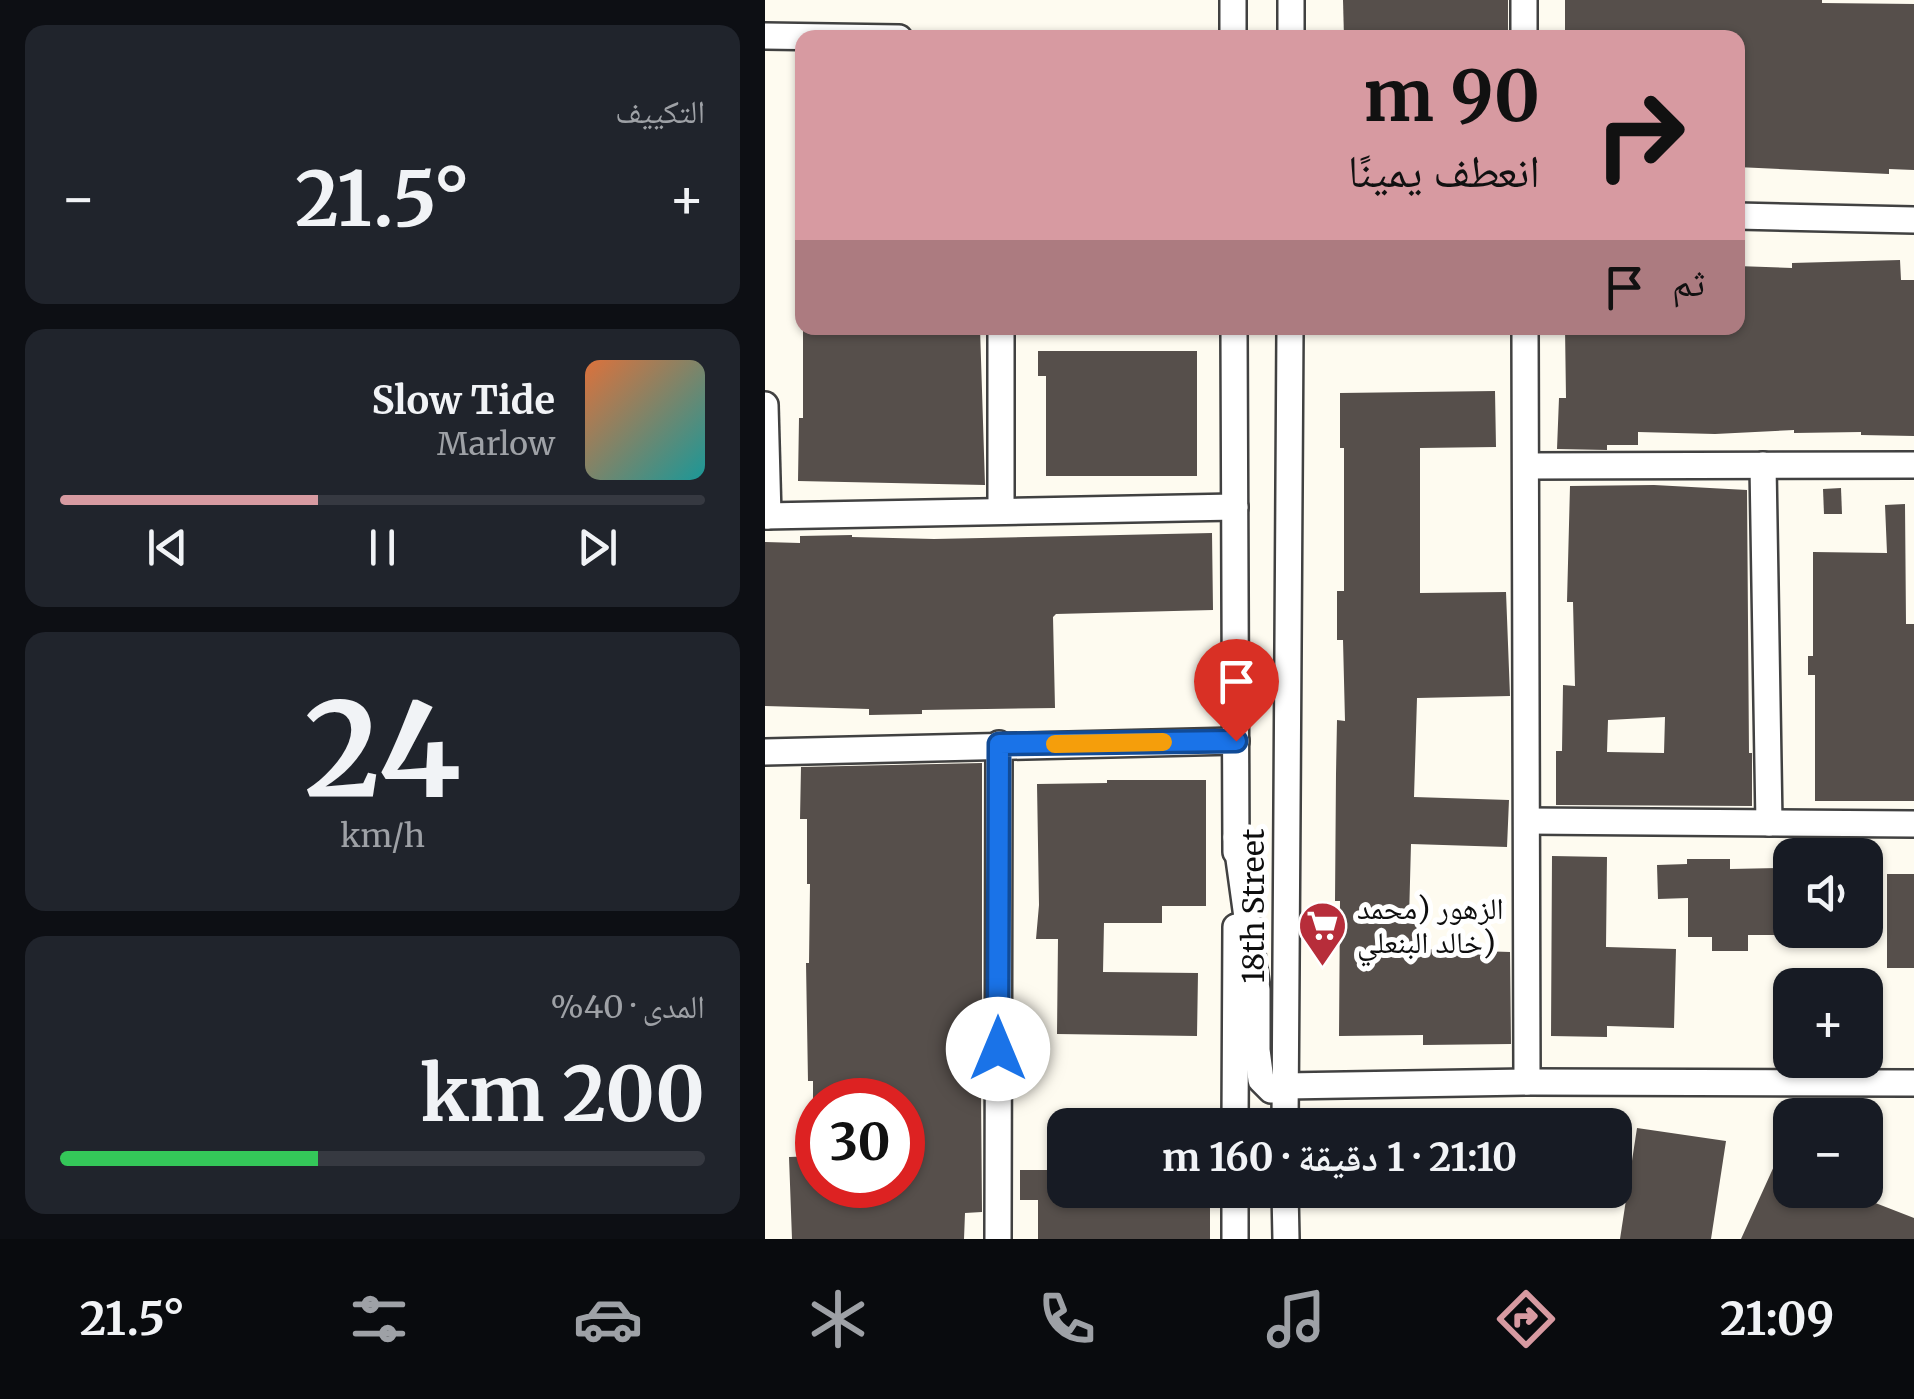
<!DOCTYPE html>
<html lang="ar">
<meta charset="utf-8">
<style>
:root{--surface:#171b24;--page:#20242c;--text:#f1f3f6;--muted:#9ea1a6;--line:#363941;--accent:#d79aa1}
body{margin:0;font-family:Merriweather,"Noto Naskh Arabic",serif;background:var(--page);color:var(--text);direction:rtl;height:100vh;display:flex;flex-direction:column;font-size:38px;white-space:nowrap}
*{box-sizing:border-box;margin:0}
p{font-size:32px;color:var(--muted)}
.icon{flex:none;width:55px;height:55px;fill:none;stroke:currentColor;stroke-width:2;stroke-linecap:round;stroke-linejoin:round}
.map{position:relative;flex:1;overflow:hidden;direction:ltr}
.side{display:flex;flex-direction:column;gap:25px;padding:25px;background:#0d0f14;width:765px}
.side>*{flex:none}
.top-card{position:absolute;left:30px;top:30px;width:950px;height:305px;border-radius:20px;box-shadow:0 2px 8px #0004;direction:rtl;background:#d79aa1;color:#111;overflow:hidden}
.fabs{position:absolute;left:1008px;top:838px;display:grid;gap:20px}
.fabs a{display:grid;place-items:center;width:110px;height:110px;border-radius:20px;background:var(--surface);box-shadow:0 2px 8px #0004;font-size:50px}
.speed{position:absolute;left:30px;top:1078px;display:flex;gap:20px;font-size:50px;font-weight:700;text-align:center}
.speed>*{display:grid;place-content:center;width:130px;height:130px;border-radius:50%;background:var(--surface);box-shadow:0 2px 8px #0004;line-height:1}
.speed .limit{border:15px solid #d22;background:#fff;color:#111}
.pin{position:absolute;display:grid;place-items:center;width:85px;height:85px;color:#fff;margin:-102px -42px;border-radius:50% 50% 50% 0;rotate:-45deg;box-shadow:0 0 10px #0007}
.pin .icon{rotate:45deg}
.me{position:absolute;width:110px;margin:-55px;rotate:0deg;stroke-linejoin:round;filter:drop-shadow(0 0 8px #0008)}
.turn{display:flex;align-items:center;gap:35px;height:210px;padding:0 40px;font-size:45px}
.turn .icon{width:130px;height:130px;stroke-width:2.5}
.turn b{display:block;font-size:70px;line-height:85px}
.then{display:flex;align-items:center;height:95px;padding:0 40px;background:#0003;gap:20px;font-size:38px}
.big{font-size:75px;font-weight:700;line-height:1.1}
.side .tile{flex:1;display:flex;flex-direction:column;justify-content:center;gap:15px;min-width:0;padding:0 35px;border-radius:20px;background:var(--page)}
.side .dial{align-items:center;gap:0}
.dial b{font-size:130px;line-height:1}
.song{display:flex;align-items:center;gap:30px}
.cover{width:120px;height:120px;border-radius:15px;background:linear-gradient(135deg,hsl(20 70% 55%),hsl(180 70% 35%))}
.played{height:10px;border-radius:5px;background:linear-gradient(90deg,var(--accent) 40%,var(--line) 40%)}
.keys{display:flex;justify-content:space-around;direction:ltr}
.heat{display:flex;justify-content:space-between;align-items:center;font-size:55px;direction:ltr}
.charge{height:15px;border-radius:8px;background:linear-gradient(90deg,#34c759 40%,var(--line) 0)}
.trip{position:absolute;left:282px;top:1108px;width:585px;height:100px;border-radius:20px;background:var(--surface);box-shadow:0 2px 8px #0004;font-weight:700;line-height:100px;text-align:center;direction:rtl}
.tabs{display:flex;height:160px;justify-content:space-around;align-items:center;background:#090b0e;color:var(--muted)}
.tabs .icon{width:70px;height:70px}
.tabs .active{color:var(--accent)}
.tabs b{font-size:45px;color:var(--text)}
main{display:flex;flex:1;min-height:0}
.map>svg:first-child{display:block}
.building{fill:#564f4b;fill-rule:evenodd}
.lines{fill:none;stroke-linecap:round;stroke-linejoin:round}
.minor-casing{stroke:#414141;stroke-width:30}
.minor{stroke:#fff;stroke-width:25}
.route-casing{stroke:#114b97;stroke-width:25}
.route{stroke:#1a73e8;stroke-width:18}
.slow{stroke:#f59e0b;stroke-width:18}
.labels{text-anchor:middle;stroke-width:10;stroke-linejoin:round;paint-order:stroke}
.street-label{font-size:30px;fill:#0e0e0e;stroke:#fff}
.poi-label{font-size:30px;fill:#0e0e0e;stroke:#fff;text-anchor:start}
</style>
<main>
<div class="map">
<svg width="1149" height="1239" viewBox="0 0 1149 1239">
<rect width="100%" height="100%" fill="#fefbf0"/>
<g class="building">
<path d="M578,0H743V38H579Z"/>
<path d="M800,0H1057V3L1149,4V170L1124,169V174L972,167V38H800Z"/>
<path d="M1135,260L1136,280H1149V436L1096,435V432L1029,433V430L950,434L873,432V445H842V450L792,449L794,398H801L800,328H972V266L1027,268V263Z"/>
<path d="M38,328H215L220,485L33,481L34,418H38Z"/>
<path d="M273,351H432V476H281V376H273Z"/>
<path d="M730,391L731,447L655,448V593L741,592L745,696L652,698L649,797L744,800L742,847L646,844L644,919H653V949L745,952L746,1044L658,1045V1035L574,1036L575,901H570L571,774L572,720L580,721L578,640H572V591H579V448H575V393Z"/>
<path d="M889,485L982,490L984,753H987V806L791,805V751H797L798,685L810,686L808,602H802L805,486ZM900,717L899,753L842,752L843,720Z"/>
<path d="M1076,488L1077,514H1059L1058,489Z"/>
<path d="M1140,504L1141,624H1149V801H1050V675H1043V656H1048V552L1122,553L1120,505Z"/>
<path d="M447,533L448,610L291,614L288,617L290,708L157,710V714L104,715V709L0,706V542L35,543V536L87,535V537L169,539Z"/>
<path d="M217,763V1016H204L207,1094H216L217,1212L200,1213L199,1239H27L24,1157L52,1156V1185H138V1100H48V1081H43L41,963H44L45,884H42V819H35L36,767Z"/>
<path d="M342,780H441V906H397V923H339L338,972L433,973L432,1036L292,1034L293,939H271L274,905L272,784L342,783Z"/>
<path d="M787,856L842,857L841,947L911,949L909,1028L842,1026V1037L786,1036Z"/>
<path d="M922,859H965V869L1013,868V935H983V951H947V937H923V898L893,899L892,865L922,864Z"/>
<rect x="1122" y="874" width="27" height="94"/>
<path d="M872,1128L961,1141L946,1239H855Z"/>
<path d="M1025,1131V1190H1077L1149,1218V1239H976Z"/>
<path d="M255,1170H300V1190H445V1239H273V1200H255Z"/>
</g>
<g class="lines">
<defs>
<g id="minor">
<path d="M759,0V38"/>
<path d="M0,36L134,38"/>
<path d="M468,38V0"/>
<path d="M526,38V0"/>
<path d="M972,216L1149,220"/>
<path d="M469,328L471,852"/>
<path d="M760,328L762,1082"/>
<path d="M0,405L3,516"/>
<path d="M998,465L1004,823"/>
<path d="M761,466L1149,465"/>
<path d="M236,510V328"/>
<path d="M0,516L470,507"/>
<path d="M0,752L471,741"/>
<path d="M762,821L1149,824"/>
<path d="M471,837L492,990V1050L496,1080L506,1090L520,1086L762,1082L1149,1083"/>
<path d="M470,1125L471,927"/>
<path d="M520,1125L525,328"/>
<path d="M520,1190L521,1239"/>
<path d="M233,1239L234,744"/>
<path d="M470,1239V1190"/>
</g>
</defs>
<use href="#minor" class="minor-casing"/>
<use href="#minor" class="minor"/>
</g>
<g class="lines">
<defs>
<path id="route" d="M233,1049L234,744L471,741"/>
</defs>
<use href="#route" class="route-casing"/>
<use href="#route" class="route"/>
<path class="slow" d="M290,744L398,742"/>
</g>
<defs>
<symbol id="supermarket-pin" viewBox="-11 -11 22 30"><path d="M0 17L-7.5 6A9.5 9.5 0 1 1 7.5 6Z" fill="#b72d3a" stroke="#fff"/><path d="M-6-5.5h2.5l.6 2H6L4.5 2H-2.5L-4.4-4H-6ZM-1.5 3.2a1.3 1.3 0 1 0 .1 0ZM3 3.2a1.3 1.3 0 1 0 .1 0Z" fill="#fff"/></symbol>
</defs>
<g fill-rule="evenodd">
<use href="#supermarket-pin" x="530" y="898" width="55" height="75"/>
</g>
<g class="labels">
<g class="street-label">
<text transform="translate(489 906) rotate(-90)" y="10">18th Street</text>
</g>
<g class="poi-label">
<text x="592" y="919">الزهور (محمد<tspan x="592" dy="34">خالد البنعلي)</tspan></text>
</g>
</g>
</svg>
<div class="fabs">
<a><svg class="icon" aria-label="sound" viewBox="0 0 24 24"><path d="M4 9h4l5-4v14l-5-4H4zM17 9q2 3 0 6"/></svg></a>
<a>+</a>
<a>−</a>
</div>
<div class="speed"><div class="limit">30</div></div>
<div class="pin" style="left:471px;top:741px;background:#d93025"><svg class="icon" aria-label="arrive" viewBox="0 0 24 24"><path d="M6 21V4h12l-3 4 3 4H6"/></svg></div>
<svg class="me" style="left:233px;top:1049px" viewBox="-20 -20 40 40"><circle r="19" fill="#fff"/><path d="M0-13L10 11 0 6-10 11z" fill="#1a73e8"/></svg>
<div class="trip">21:10 · 1 دقيقة · 160 m</div>
<div class="top-card">
<div class="turn"><svg class="icon" aria-label="right" viewBox="0 0 24 24"><path d="M7 20v-9h11M14 6l5 5-5 5"/></svg><div><b>90 m</b>انعطف يمينًا</div></div>
<div class="then">ثم<svg class="icon" aria-label="arrive" viewBox="0 0 24 24"><path d="M6 21V4h12l-3 4 3 4H6"/></svg></div>
</div>
</div>
<section class="side">
<div class="tile"><p>التكييف</p>
<div class="heat"><a>−</a><b class="big">21.5°</b><a>+</a></div>
</div>
<div class="tile">
<div class="song"><i class="cover"></i><div><b>Slow Tide</b><p>Marlow</p></div></div>
<div class="played"></div>
<div class="keys"><svg class="icon" aria-label="previous" viewBox="0 0 24 24"><path d="M18 5L8 12l10 7zM5 5v14"/></svg><svg class="icon" aria-label="pause" viewBox="0 0 24 24"><path d="M8 5v14M16 5v14"/></svg><svg class="icon" aria-label="next" viewBox="0 0 24 24"><path d="M6 5l10 7-10 7zM19 5v14"/></svg></div>
</div>
<div class="tile dial"><b>24</b><p>km/h</p></div>
<div class="tile"><p>المدى · 40%</p><b class="big">200 km</b><div class="charge"></div></div>
</section>
</main>
<nav class="tabs">
<b>21:09</b>
<svg class="icon active" aria-label="directions" viewBox="0 0 24 24"><path d="M12 3l9 9-9 9-9-9zM9 14v-3h6M13 9l2 2-2 2"/></svg>
<svg class="icon" aria-label="music" viewBox="0 0 24 24"><path d="M9 18V5l10-2v13"/><circle cx="6" cy="18" r="3"/><circle cx="16" cy="16" r="3"/></svg>
<svg class="icon" aria-label="phone" viewBox="0 0 24 24"><path d="M5 4h4l2 5-3 2q2 4 5 5l2-3 5 2v4C11 20 4 13 5 4z"/></svg>
<svg class="icon" aria-label="climate" viewBox="0 0 24 24"><path d="M12 3v18M4 7l16 10M4 17L20 7"/></svg>
<svg class="icon" aria-label="car" viewBox="0 0 24 24"><path d="M5 17H2v-5l4-1 3-4h7l3 4 3 1v5h-3M9 17h6M6 11h13"/><circle cx="7" cy="17" r="2"/><circle cx="17" cy="17" r="2"/></svg>
<svg class="icon" aria-label="filters" viewBox="0 0 24 24"><path d="M4 7h16M4 17h16"/><circle cx="9" cy="7" r="2"/><circle cx="15" cy="17" r="2"/></svg>
<b>21.5°</b>
</nav>
